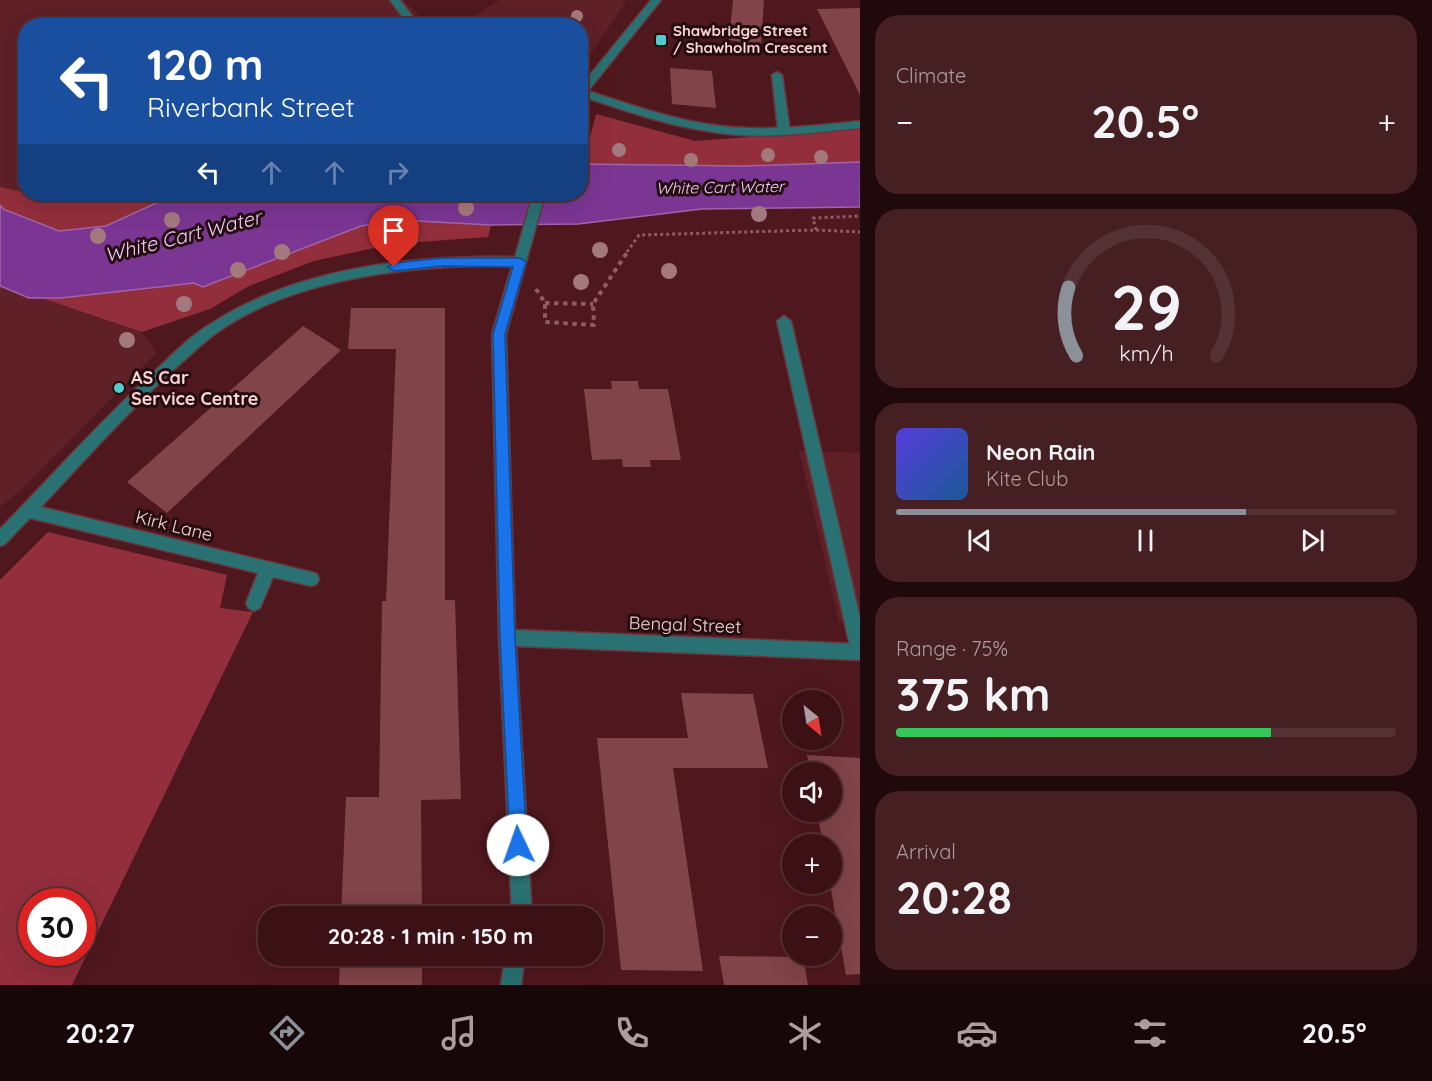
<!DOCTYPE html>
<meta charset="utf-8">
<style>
:root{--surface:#3b1116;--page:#461f23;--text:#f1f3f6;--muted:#ac9da1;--line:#543135;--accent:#8c9099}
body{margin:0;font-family:Quicksand,sans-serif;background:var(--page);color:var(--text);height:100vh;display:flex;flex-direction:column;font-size:22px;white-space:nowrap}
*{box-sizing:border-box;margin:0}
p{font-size:20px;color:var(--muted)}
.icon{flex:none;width:33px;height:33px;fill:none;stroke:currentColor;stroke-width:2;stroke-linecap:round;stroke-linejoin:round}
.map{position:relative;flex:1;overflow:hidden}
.details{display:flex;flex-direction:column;gap:15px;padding:15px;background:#20090c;width:572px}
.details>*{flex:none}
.top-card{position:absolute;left:18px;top:18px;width:570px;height:183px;border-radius:24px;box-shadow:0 6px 24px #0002,0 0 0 2px var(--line);background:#1a4fa0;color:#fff;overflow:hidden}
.needle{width:39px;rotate:150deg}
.fabs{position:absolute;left:782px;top:690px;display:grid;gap:12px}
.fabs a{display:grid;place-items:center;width:60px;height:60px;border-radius:50%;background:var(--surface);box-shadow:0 6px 24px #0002,0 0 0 2px var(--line);font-size:30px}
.speed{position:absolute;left:18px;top:888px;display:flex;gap:12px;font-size:30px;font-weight:700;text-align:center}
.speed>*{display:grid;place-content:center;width:78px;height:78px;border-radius:50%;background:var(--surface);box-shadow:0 6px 24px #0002,0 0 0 2px var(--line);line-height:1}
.speed .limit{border:9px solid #d22;background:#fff;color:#111}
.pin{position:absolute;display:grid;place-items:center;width:51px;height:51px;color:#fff;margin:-62px -26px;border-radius:50% 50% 50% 0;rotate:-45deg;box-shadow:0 0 6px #0007}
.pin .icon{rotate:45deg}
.me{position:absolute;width:66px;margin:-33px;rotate:357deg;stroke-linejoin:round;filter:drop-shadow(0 0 4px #0008)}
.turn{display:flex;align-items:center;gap:21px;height:126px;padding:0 30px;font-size:27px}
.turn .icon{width:78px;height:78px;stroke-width:2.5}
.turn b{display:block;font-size:42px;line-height:51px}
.lanes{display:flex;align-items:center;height:57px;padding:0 30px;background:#0003;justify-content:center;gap:30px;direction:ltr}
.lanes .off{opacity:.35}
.big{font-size:45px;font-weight:800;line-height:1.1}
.details .tile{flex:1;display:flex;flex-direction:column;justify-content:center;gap:9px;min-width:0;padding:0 21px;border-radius:24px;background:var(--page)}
.details .dial{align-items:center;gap:0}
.dial svg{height:156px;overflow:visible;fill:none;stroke:var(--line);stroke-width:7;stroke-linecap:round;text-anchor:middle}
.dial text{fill:var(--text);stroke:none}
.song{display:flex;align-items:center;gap:18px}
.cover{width:72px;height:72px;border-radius:9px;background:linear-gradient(135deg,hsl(250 70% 55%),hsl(210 70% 35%))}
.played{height:6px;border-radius:3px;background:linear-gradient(90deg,var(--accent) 70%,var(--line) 70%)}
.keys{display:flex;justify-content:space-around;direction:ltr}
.heat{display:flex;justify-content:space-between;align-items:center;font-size:33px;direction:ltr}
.charge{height:9px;border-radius:4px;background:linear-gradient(90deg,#34c759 75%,var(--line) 0)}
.trip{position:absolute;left:258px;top:906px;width:345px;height:60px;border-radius:24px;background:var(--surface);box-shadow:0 6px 24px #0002,0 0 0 2px var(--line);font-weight:800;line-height:60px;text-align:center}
.tab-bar{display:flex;height:96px;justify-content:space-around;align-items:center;background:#180709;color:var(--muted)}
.tab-bar .icon{width:42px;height:42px}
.tab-bar .current{color:var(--accent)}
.tab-bar b{font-size:27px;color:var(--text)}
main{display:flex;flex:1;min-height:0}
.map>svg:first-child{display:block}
.built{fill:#5f2028}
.green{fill:#932e3c;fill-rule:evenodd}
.water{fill:#7b3693;stroke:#a165a7;stroke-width:1.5}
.building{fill:#814448}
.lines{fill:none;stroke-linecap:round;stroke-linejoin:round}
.lane-casing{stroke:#6a353b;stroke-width:3}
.street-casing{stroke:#6a353b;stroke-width:3}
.path-far1{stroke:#8e5d62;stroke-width:3;stroke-dasharray:3 3;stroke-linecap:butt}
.path{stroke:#8e5d62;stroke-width:4;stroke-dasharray:4.5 4.5;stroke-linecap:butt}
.lane{fill:#297172;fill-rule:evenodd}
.street{fill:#297172;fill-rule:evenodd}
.tree{fill:#a4797d}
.route{fill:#1a73e8;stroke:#114b97;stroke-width:1.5}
.poi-dot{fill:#52cdce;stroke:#250d0f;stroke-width:2}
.labels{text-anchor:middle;stroke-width:6;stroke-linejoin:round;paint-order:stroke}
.far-poi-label{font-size:15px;font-weight:bold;fill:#f9d4d5;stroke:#250d0f;text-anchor:start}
.far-water-label{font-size:16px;font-style:italic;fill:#edcbfb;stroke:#250d0f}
.poi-label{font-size:18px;font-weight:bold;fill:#f9d4d5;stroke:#250d0f;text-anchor:start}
.street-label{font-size:18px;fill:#f9d4d5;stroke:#250d0f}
.water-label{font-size:20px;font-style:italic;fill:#edcbfb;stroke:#250d0f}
</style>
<main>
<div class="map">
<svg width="861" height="985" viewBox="0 0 861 985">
<rect width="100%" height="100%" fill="#4f171e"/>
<g class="built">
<path d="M0,0H403L429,25L26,26L25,193L0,187Z"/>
<path d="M500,0H621L626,1L581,69L580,26L460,25Z"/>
<path d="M30,194H111L84,200H59Z"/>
<path d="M0,284L142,332L156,353L21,490L0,507Z"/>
<path d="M799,450L860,453V622H839Z"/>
</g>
<g class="green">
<path d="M596,114L695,141L860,129V162L744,166L583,164Z"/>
<path d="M0,187L60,200H84L111,194H499L488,237L392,244L314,261L249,286L210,309L142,332L0,284Z"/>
<path d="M48,532L227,575L220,608L253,612L72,985H0V580ZM32,902H82V952H32Z"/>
</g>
<path class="water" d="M861,162L860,207L702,209L578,224L491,225L399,220L361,226L203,287L194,283L61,298H29L0,286V205L3,209L59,231L106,226L176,194H580L581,164L744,166Z"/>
<g class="building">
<path d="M733,0H764L761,45L729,40Z"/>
<path d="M861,8V97L817,9Z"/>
<path d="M670,68L712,71L716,108L672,104Z"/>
<path d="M351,308H445V600H455L461,799L421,800L422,916H341L346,797H379L382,601H386L396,349H348Z"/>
<path d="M303,326L341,350L167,513L127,482Z"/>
<path d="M611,381H638L639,389H668L681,460H650L651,467H623L622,459L592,460L584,389H612Z"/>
<path d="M681,693L753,694L768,768H673L703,971L621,970L597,738H688Z"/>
<path d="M807,755L861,758V974L846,975L830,884L831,844H823L817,812H831V772H810Z"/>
<path d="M340,956H422V985H339Z"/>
<path d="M719,956L803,957L808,985H724Z"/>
</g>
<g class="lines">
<defs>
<g id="lane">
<path d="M777,72L782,75L790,131L784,135L778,131L772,75Z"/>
<path d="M784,316L791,321L861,622L859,659L853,657L851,651L777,321Z"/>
</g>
<g id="street">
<path d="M390,0H400L420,26H409Z"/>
<path d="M651,0H661L588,91C630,104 670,119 713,125C762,132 811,126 861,121V128C811,133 762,140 713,132C669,126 626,111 584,97L580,98V87Z"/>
<path d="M533,194H545L506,334L515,630L861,644V660L516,646L532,916H512L499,638L492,334L512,266C418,264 293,277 215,334C199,346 185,360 170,373C125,415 83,462 41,507L311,572L317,574L319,579L317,584L311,586L273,577L260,608L254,611L248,608L246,603L258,573L30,518L5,544L0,546V529C52,476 101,420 156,370C174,353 191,335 212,323C299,267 413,255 515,257Z"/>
<path d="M505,956H525L521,985H501Z"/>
</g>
</defs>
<use href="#lane" class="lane-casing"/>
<use href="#street" class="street-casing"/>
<g class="path-far1">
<path d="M816,230L813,218L861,216"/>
<path d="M627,252L639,235L816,230L861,232"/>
</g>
<g class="path">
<path d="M536,289L545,303V322L594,325L593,304L628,251"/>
<path d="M545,303L593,304"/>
</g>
<use href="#lane" class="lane"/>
<use href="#street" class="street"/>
</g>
<g class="tree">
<circle cx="577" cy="16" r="6"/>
<circle cx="619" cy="150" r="7"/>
<circle cx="768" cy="155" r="7"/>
<circle cx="821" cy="157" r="7"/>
<circle cx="691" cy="160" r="7"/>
<circle cx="466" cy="208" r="8"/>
<circle cx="759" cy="214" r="8"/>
<circle cx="172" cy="220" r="8"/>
<circle cx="98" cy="236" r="8"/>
<circle cx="410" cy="239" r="8"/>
<circle cx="600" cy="250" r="8"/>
<circle cx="282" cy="252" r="8"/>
<circle cx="238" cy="270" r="8"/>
<circle cx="669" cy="271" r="8"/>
<circle cx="581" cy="282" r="8"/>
<circle cx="184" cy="304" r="8"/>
<circle cx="127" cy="340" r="8"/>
</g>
<path class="route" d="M442,258H520L526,262L505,334L515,638L527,845L524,851L518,853L512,851L510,845L500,638L493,334L513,267L442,266L394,271L388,267L394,263Z"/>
<g class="poi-dot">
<rect x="655" y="34" width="12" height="12" rx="3"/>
<circle cx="119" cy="388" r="6"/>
</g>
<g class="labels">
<g class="far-poi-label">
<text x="673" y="36">Shawbridge Street<tspan x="673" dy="17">/ Shawholm Crescent</tspan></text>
</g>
<g class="far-water-label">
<text transform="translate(720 187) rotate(-1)" y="6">White Cart Water</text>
</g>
<g class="poi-label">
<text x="131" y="384">AS Car<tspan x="131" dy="21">Service Centre</tspan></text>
</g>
<g class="street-label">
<text transform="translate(174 526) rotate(14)" y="6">Kirk Lane</text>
<text transform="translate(685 625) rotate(2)" y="6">Bengal Street</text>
</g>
<g class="water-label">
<text transform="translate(183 236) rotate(-14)" y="7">White Cart Water</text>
</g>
</g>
</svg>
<div class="fabs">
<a><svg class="needle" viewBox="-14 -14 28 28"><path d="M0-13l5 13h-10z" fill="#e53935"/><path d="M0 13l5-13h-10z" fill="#ac9da1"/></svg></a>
<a><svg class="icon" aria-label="sound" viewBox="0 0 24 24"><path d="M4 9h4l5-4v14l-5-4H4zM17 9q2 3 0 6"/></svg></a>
<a>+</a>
<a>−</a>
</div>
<div class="speed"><div class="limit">30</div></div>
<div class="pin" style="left:394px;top:267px;background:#d93025"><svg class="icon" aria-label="arrive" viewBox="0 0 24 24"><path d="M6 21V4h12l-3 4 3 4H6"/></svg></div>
<svg class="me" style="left:518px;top:845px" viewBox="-20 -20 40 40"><circle r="19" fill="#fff"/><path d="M0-13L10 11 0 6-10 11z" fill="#1a73e8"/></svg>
<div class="trip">20:28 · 1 min · 150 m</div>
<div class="top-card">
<div class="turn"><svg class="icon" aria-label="left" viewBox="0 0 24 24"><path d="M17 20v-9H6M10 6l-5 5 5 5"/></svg><div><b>120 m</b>Riverbank Street</div></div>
<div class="lanes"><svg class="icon" aria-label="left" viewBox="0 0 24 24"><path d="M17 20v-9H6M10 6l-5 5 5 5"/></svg><svg class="icon off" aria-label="ahead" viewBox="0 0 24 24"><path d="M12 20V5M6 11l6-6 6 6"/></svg><svg class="icon off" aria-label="ahead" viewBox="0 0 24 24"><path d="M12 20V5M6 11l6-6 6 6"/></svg><svg class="icon off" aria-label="right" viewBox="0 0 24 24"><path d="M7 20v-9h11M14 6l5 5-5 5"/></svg></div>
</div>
</div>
<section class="details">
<div class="tile"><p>Climate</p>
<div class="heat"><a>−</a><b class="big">20.5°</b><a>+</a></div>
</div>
<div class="tile dial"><svg viewBox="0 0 100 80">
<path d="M14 69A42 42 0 1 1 86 69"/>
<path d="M14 69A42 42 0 0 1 10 34" stroke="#8c9099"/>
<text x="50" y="56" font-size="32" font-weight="700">29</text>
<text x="50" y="72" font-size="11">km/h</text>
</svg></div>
<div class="tile">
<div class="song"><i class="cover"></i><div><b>Neon Rain</b><p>Kite Club</p></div></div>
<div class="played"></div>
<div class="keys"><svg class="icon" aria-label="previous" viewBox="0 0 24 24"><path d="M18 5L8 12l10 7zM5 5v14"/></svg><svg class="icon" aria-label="pause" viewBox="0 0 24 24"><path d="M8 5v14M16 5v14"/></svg><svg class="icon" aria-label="next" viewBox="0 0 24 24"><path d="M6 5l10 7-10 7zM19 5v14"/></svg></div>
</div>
<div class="tile"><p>Range · 75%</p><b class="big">375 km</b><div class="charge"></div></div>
<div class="tile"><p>Arrival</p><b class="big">20:28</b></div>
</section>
</main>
<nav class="tab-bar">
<b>20:27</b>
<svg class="icon current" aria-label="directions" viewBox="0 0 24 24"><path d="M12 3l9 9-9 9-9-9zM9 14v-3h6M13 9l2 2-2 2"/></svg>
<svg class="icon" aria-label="music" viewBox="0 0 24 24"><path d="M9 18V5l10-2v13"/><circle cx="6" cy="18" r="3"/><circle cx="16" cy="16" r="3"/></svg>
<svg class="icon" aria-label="phone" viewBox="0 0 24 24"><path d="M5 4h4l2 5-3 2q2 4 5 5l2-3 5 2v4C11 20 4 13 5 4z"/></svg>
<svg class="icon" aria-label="climate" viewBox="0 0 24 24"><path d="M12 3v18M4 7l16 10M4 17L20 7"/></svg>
<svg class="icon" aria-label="car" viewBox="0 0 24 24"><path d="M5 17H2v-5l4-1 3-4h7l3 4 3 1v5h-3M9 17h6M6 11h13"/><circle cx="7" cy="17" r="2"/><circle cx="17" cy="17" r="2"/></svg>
<svg class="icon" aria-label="filters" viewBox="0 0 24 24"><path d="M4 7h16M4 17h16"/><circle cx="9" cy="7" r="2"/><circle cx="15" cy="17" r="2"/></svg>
<b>20.5°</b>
</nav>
